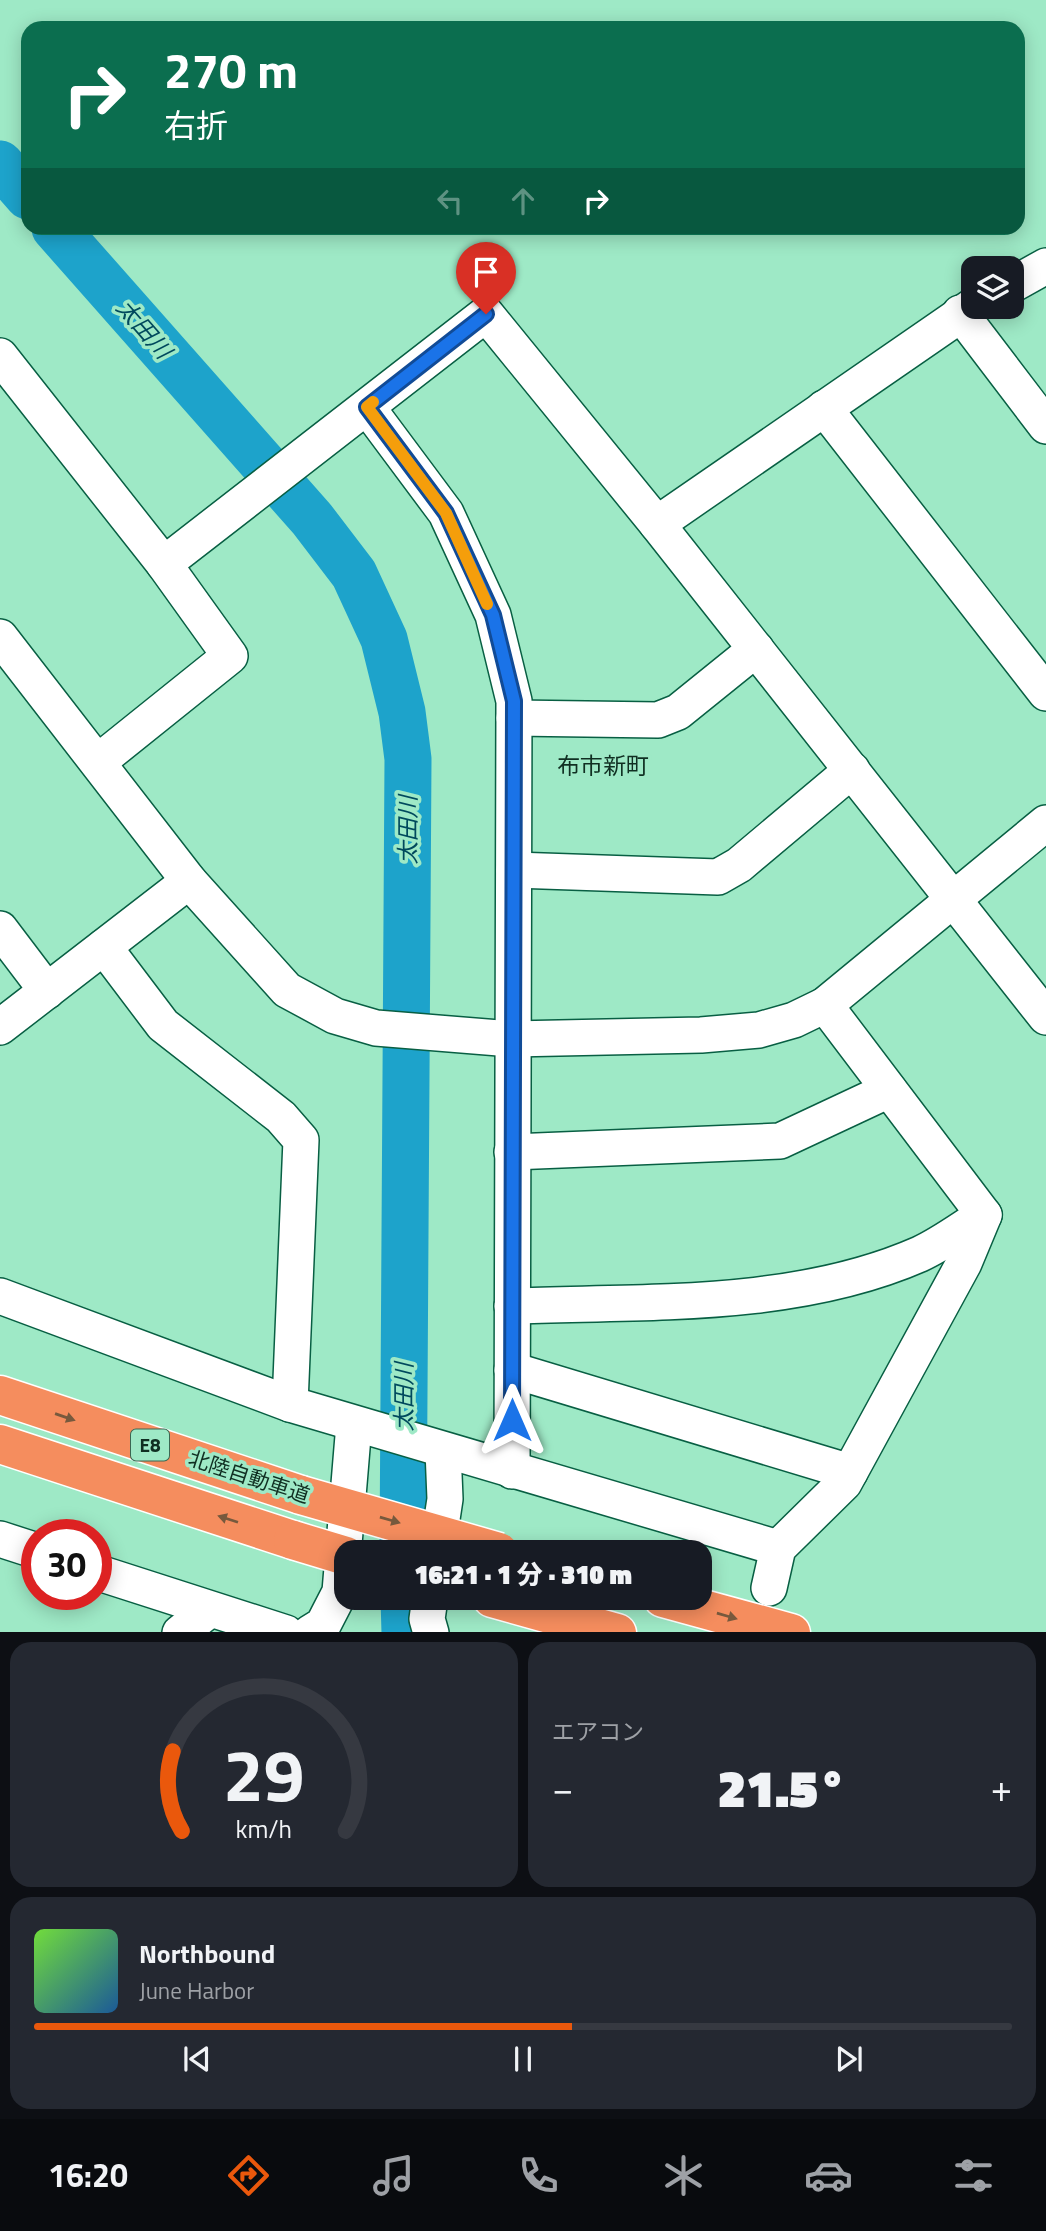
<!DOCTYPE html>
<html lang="ja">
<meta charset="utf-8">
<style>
:root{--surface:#171b24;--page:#242831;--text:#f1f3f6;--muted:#9ea1a6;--line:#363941;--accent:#ea580c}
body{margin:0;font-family:"Titillium Web","Noto Sans JP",sans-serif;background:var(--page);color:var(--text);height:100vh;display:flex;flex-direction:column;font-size:26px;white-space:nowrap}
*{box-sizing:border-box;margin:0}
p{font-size:23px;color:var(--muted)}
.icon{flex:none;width:38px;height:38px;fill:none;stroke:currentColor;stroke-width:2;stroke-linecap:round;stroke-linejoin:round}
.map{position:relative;height:1632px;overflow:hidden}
.panel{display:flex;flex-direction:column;gap:10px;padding:10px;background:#0d0f14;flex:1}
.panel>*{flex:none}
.banner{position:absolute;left:21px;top:21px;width:1004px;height:214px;border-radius:21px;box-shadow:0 4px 18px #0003;background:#0b6e4f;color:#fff;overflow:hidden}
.tools{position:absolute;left:961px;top:256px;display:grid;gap:14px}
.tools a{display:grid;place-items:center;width:63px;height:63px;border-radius:14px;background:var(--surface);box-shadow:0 4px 18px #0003;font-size:35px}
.speed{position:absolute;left:21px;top:1519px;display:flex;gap:14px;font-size:35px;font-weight:700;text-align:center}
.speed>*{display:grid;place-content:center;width:91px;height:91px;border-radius:50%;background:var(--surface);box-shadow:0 4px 18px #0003;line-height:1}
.speed .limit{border:10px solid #d22;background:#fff;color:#111}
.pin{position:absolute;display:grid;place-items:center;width:60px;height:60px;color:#fff;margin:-72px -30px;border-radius:50% 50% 50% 0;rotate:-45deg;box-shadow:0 0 7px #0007}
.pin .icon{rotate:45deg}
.me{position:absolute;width:77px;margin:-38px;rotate:0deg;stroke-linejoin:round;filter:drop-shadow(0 0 5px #0008)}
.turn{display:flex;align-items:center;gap:24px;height:147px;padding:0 28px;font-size:32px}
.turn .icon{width:91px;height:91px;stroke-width:2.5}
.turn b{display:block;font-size:49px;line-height:60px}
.lanes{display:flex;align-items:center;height:66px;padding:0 28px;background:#0003;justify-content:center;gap:35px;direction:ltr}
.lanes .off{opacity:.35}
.big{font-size:52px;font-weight:800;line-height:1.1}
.panel .widget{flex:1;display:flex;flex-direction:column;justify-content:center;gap:10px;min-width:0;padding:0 24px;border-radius:21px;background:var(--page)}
.panel .dial{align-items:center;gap:0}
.dial svg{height:182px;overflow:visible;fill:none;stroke:var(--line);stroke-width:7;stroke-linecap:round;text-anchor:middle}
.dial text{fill:var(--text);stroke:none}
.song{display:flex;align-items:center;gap:21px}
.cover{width:84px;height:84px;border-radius:10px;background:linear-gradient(135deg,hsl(100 70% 55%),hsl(210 70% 35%))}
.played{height:7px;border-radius:4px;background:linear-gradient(90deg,var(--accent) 55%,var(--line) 55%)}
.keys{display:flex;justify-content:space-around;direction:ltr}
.heat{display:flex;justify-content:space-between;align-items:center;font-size:38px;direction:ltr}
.panel .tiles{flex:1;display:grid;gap:10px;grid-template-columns:1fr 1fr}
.widget:last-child{grid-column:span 2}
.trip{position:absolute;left:334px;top:1540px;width:378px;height:70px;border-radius:21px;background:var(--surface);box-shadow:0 4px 18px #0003;font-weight:800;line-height:70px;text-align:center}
.menu{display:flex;height:112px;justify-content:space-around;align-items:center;background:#090b0e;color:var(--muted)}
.menu .icon{width:49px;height:49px}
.menu .selected{color:var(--accent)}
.menu b{font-size:32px;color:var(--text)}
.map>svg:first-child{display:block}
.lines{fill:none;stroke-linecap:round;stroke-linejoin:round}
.river{stroke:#1da3cb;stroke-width:47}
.minor-casing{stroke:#085f43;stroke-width:38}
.highway-casing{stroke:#fff;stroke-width:41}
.minor{stroke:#fff;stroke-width:35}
.highway{stroke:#f58d5e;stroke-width:38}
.highway-bridge-casing{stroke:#fff;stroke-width:41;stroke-linecap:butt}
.highway-bridge{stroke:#f58d5e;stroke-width:38}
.oneway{fill:#77593d}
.route-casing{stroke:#114b97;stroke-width:18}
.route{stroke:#1a73e8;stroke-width:12}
.slow{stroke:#f59e0b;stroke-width:12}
.labels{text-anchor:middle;stroke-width:7;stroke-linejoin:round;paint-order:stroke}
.shield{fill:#9ee9c6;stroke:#3b6753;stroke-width:2}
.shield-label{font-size:19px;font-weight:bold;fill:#102f22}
.street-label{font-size:21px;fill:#102f22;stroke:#9ee9c6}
.water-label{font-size:23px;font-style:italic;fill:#00495d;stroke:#9ee9c6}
.neighbourhood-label{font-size:23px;fill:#102f22;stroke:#9ee9c6}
</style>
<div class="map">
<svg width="1046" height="1633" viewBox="0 0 1046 1633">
<rect width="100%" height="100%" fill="#9ee9c6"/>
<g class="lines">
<g class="river">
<path d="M0,164L28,196"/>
<path d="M55,228L312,519L354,574L384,639L402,712L408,759L403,1552"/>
<path d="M404,1598L405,1633"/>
</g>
<defs>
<g id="minor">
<path d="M1012,285L1046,266"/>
<path d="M960,313L1046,426"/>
<path d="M0,356L164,564L230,656L98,762"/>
<path d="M367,407L446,513L493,615L514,701L512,1471"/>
<path d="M824,408L1046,693"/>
<path d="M657,524L973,306"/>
<path d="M164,564L486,314L657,524L1046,1017"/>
<path d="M0,637L189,881L287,990L335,1016L376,1028L512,1039L701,1035L759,1030L794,1020L825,1005L1046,823"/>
<path d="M514,718L658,720L678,712L756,649"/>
<path d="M514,870L718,877L739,865L852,770"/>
<path d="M0,929L47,991"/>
<path d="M104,947L163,1025L281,1117L301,1140L290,1404"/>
<path d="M0,1027L189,881"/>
<path d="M512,1152L780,1141L889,1090"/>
<path d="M0,1296L290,1404L778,1548"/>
<path d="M512,1306C646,1301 795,1309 920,1254C942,1244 963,1228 984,1215"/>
<path d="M512,1370L850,1472"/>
<path d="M0,1539L37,1551"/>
<path d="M437,1552L445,1499L443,1450"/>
<path d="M96,1572L286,1633"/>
<path d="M769,1588L778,1548L844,1483L964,1263L984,1215L825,1005"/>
<path d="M430,1598L427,1619L431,1633"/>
<path d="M180,1633L209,1610"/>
<path d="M310,1633L323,1625L340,1592L354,1424"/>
</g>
<g id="highway">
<path d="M0,1395L301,1495"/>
<path d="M0,1444L293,1540"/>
<path d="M492,1598L617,1633"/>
<path d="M663,1598L791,1633"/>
</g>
</defs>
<use href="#minor" class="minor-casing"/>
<use href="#highway" class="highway-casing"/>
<use href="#minor" class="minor"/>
<use href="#highway" class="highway"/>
<defs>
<g id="highway-bridge">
<path d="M301,1495L499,1552"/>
<path d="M293,1540L346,1556"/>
</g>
</defs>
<use href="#highway-bridge" class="highway-bridge-casing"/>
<use href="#highway-bridge" class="highway-bridge"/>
</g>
<defs><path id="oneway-solid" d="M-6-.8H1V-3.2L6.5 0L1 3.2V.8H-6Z" transform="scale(1.75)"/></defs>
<g class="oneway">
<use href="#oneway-solid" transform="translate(65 1417) rotate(19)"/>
<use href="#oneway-solid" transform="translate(228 1519) rotate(-162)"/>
<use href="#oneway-solid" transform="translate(390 1520) rotate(16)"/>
<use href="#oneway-solid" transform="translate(727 1616) rotate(16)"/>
</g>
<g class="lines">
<defs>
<path id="route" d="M486,314L367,407L446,513L493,615L514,701L512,1420"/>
</defs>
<use href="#route" class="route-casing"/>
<use href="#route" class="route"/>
<path class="slow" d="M373,402L367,407L446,513L487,604"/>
</g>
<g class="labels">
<rect class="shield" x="131" y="1429.5" width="38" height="31" rx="5"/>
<g class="shield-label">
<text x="150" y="1452">E8</text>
</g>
<g class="street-label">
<text transform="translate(249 1477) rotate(18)" y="7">北陸自動車道</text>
</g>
<g class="water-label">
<text transform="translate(144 329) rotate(49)" y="8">太田川</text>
<text transform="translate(408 830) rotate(-90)" y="8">太田川</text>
<text transform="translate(404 1397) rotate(-90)" y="8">太田川</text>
</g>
<g class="neighbourhood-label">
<text x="603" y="774">布市新町</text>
</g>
</g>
</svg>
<div class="tools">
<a><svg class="icon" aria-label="layers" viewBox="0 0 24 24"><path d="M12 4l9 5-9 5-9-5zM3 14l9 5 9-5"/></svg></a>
</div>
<div class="speed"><div class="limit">30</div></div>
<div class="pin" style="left:486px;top:314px;background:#d93025"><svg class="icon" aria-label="arrive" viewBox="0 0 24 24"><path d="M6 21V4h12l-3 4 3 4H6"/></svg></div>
<svg class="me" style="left:512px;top:1420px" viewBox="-20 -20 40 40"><path d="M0-17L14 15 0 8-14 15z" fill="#1a73e8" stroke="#fff" stroke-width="4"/></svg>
<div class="trip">16:21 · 1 分 · 310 m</div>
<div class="banner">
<div class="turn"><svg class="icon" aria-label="right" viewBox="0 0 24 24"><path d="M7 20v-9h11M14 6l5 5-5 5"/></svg><div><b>270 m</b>右折</div></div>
<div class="lanes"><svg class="icon off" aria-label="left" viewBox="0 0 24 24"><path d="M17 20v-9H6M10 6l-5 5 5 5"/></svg><svg class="icon off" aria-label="ahead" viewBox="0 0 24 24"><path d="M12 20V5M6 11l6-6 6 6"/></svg><svg class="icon" aria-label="right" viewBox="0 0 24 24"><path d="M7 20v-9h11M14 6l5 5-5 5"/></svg></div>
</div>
</div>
<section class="panel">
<div class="tiles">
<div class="widget dial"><svg viewBox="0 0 100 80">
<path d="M14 69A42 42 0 1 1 86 69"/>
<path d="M14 69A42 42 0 0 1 10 34" stroke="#ea580c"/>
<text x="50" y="56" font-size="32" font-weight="700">29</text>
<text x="50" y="72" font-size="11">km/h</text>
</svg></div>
<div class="widget"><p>エアコン</p>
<div class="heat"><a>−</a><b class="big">21.5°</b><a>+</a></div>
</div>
<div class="widget">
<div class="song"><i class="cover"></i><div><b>Northbound</b><p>June Harbor</p></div></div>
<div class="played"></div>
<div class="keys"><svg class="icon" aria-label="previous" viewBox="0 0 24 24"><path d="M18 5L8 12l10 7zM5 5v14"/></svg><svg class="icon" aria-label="pause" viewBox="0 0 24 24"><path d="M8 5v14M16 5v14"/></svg><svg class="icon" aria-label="next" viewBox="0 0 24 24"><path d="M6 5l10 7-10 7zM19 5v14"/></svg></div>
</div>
</div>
</section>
<nav class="menu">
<b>16:20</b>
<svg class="icon selected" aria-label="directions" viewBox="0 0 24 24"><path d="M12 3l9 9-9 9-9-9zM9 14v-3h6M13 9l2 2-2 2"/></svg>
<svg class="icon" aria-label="music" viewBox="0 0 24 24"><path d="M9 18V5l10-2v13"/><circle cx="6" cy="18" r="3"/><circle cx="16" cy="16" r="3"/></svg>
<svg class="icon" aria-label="phone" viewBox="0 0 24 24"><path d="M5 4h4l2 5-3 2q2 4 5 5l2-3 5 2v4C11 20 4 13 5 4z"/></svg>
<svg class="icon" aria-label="climate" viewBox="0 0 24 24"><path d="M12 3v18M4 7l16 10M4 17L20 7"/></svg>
<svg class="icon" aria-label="car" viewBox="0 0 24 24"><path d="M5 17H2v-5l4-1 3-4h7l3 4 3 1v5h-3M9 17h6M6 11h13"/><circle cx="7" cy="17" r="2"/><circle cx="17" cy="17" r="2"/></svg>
<svg class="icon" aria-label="filters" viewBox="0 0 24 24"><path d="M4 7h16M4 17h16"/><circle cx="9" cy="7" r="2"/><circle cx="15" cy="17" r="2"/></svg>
</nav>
